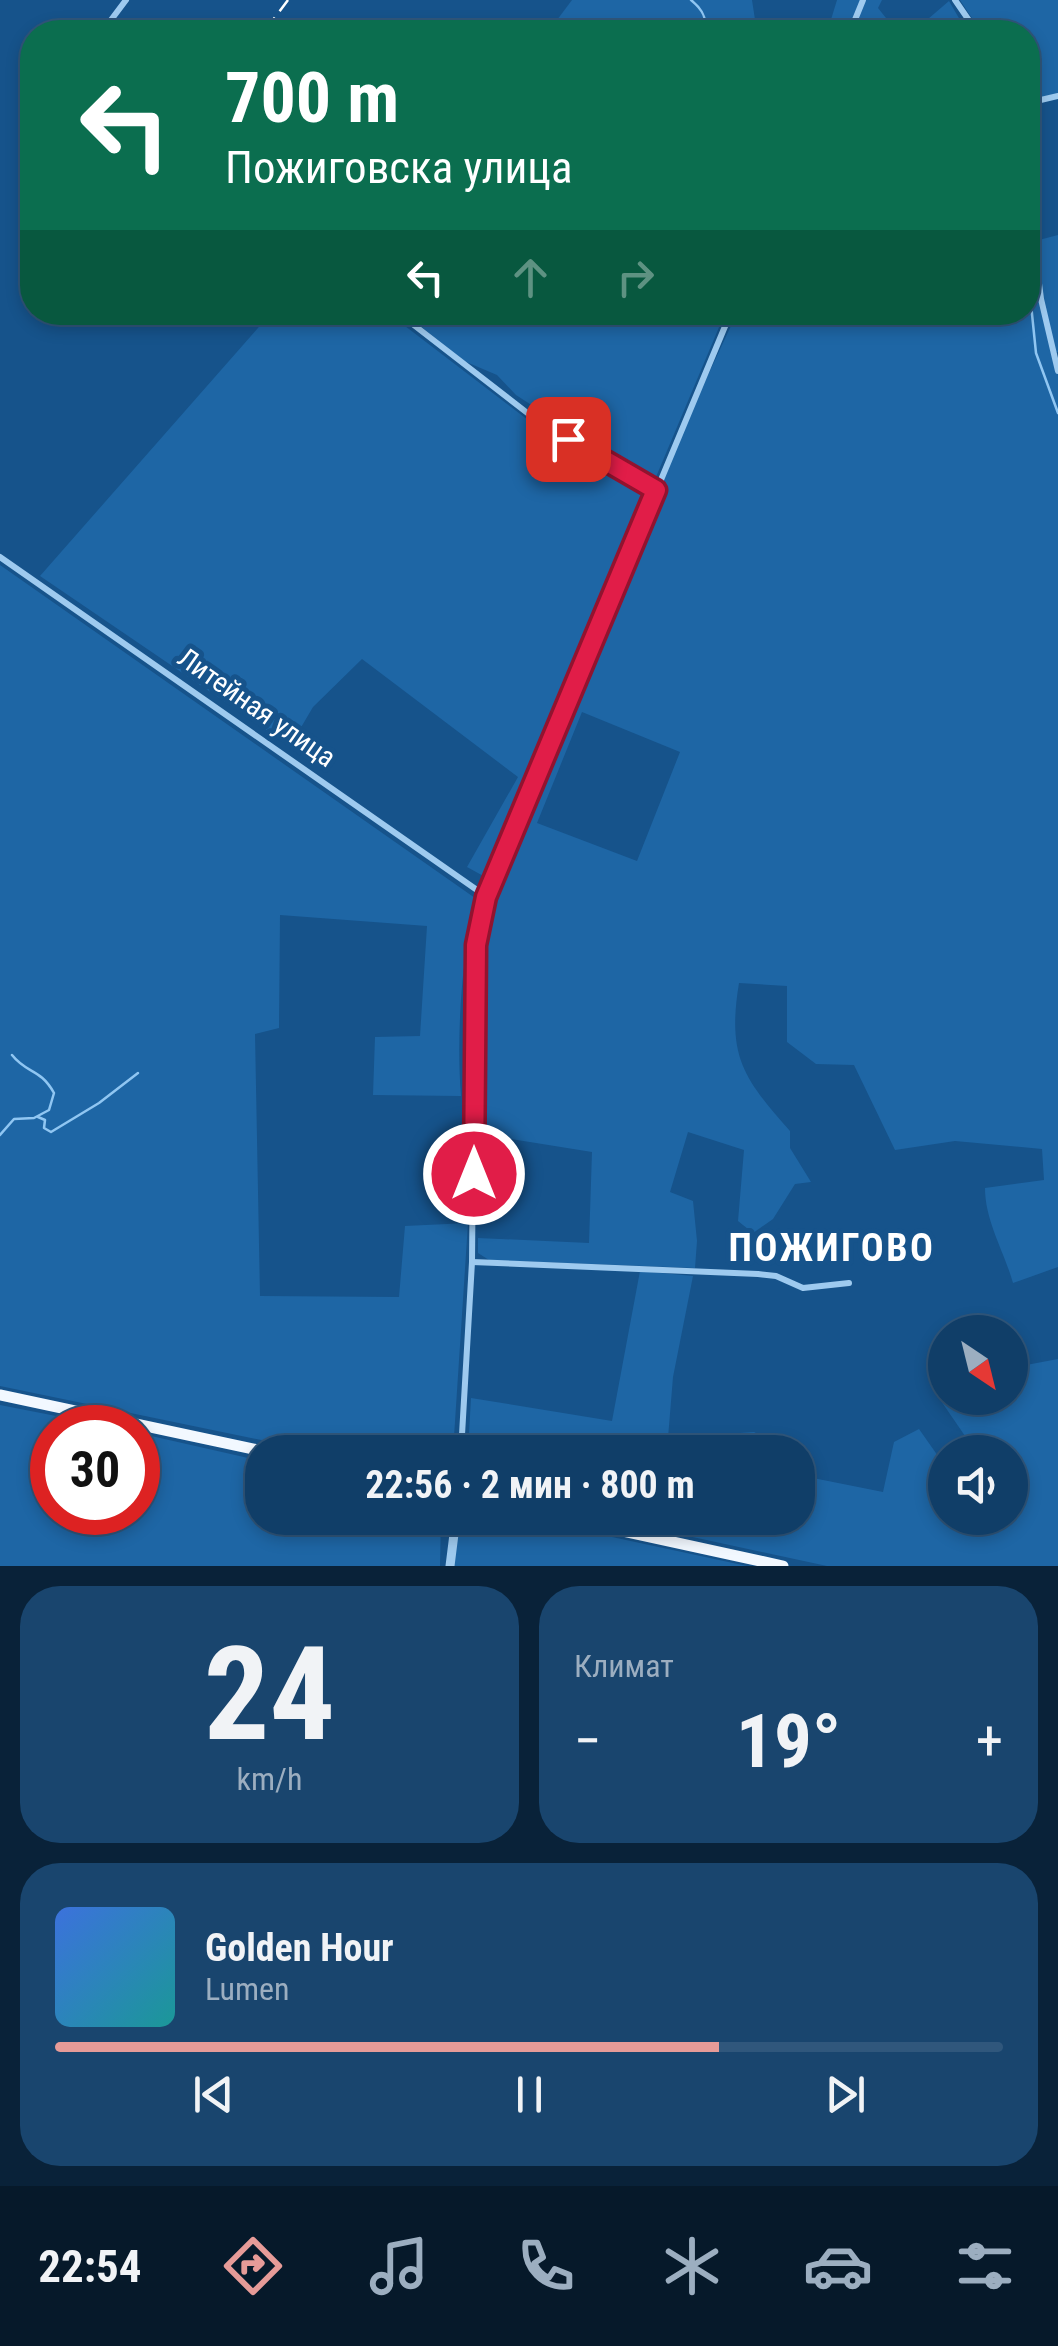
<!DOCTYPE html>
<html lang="ru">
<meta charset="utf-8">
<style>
:root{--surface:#103e68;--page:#19456e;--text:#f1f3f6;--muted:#9caec0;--line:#30577c;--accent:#e69b98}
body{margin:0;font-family:"Roboto Condensed",sans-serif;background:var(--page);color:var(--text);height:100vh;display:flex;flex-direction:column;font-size:38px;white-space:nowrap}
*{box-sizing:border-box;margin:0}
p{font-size:32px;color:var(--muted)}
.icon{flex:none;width:55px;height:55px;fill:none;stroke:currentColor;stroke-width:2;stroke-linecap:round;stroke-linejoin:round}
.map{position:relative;height:1566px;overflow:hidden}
.sheet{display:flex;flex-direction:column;gap:20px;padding:20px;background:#092239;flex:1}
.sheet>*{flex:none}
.top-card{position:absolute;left:20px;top:20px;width:1020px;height:305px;border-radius:40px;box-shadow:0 5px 15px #0003,0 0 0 2px var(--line);background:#0b6e4f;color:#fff;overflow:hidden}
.needle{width:65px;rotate:145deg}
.tools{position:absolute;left:928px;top:1315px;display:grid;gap:20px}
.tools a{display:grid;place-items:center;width:100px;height:100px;border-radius:50%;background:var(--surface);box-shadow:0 5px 15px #0003,0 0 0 2px var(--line);font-size:50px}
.speed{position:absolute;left:30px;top:1405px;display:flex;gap:20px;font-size:50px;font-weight:700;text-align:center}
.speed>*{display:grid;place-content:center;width:130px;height:130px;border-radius:50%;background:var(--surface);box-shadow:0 5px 15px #0003,0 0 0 2px var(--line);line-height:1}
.speed .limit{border:15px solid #d22;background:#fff;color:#111}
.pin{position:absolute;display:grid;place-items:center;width:85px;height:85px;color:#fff;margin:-42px;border-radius:20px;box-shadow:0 5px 15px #0006}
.me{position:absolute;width:110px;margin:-55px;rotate:0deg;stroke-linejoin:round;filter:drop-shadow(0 0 8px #0008)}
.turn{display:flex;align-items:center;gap:35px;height:210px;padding:0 40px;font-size:45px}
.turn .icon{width:130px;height:130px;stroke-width:2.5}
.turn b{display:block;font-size:70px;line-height:85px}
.lanes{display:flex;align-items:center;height:95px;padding:0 40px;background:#0003;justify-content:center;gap:50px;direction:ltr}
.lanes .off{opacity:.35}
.big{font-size:75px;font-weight:700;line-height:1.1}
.sheet .tile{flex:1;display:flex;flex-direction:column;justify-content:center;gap:15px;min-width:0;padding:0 35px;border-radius:40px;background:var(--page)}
.sheet .dial{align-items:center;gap:0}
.dial b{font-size:130px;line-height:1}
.song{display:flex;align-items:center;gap:30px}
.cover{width:120px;height:120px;border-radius:15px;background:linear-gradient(135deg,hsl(220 70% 55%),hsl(180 70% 35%))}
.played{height:10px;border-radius:5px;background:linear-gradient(90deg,var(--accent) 70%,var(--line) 70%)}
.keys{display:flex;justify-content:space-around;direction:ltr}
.heat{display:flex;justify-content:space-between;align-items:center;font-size:55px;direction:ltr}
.sheet .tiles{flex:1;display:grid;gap:20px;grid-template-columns:1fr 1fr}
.tile:last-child{grid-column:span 2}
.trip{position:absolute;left:245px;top:1435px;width:570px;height:100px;border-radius:40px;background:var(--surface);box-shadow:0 5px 15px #0003,0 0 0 2px var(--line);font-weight:700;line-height:100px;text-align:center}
.dock{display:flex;height:160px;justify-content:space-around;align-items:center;background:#06192a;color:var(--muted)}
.dock .icon{width:70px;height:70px}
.dock .active{color:var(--accent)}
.dock b{font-size:45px;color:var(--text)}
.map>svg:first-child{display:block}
.green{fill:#1e66a5;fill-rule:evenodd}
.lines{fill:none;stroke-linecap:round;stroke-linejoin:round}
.stream{stroke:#90c6f2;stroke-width:2.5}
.minor{stroke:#9ecaef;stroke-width:6}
.tertiary{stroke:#9ecaef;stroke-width:9}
.trunk{stroke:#f2f8ff;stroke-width:11}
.rail{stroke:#fff;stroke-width:2.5;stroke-dasharray:18 8;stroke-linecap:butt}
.route-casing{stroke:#92132f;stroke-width:25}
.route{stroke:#e11d48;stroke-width:18}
.labels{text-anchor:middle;stroke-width:10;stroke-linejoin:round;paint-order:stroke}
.street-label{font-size:28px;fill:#fff;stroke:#16538b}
.district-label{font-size:38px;font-weight:bold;letter-spacing:2.5px;fill:#fff;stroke:#16538b}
</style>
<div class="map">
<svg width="1058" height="1566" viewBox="0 0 1058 1566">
<rect width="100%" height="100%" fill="#16538b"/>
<g class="green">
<path d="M572,0H752L756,26L777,32H548Z"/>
<path d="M837,0H882L878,8L890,23L928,19L949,1L967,32H844L829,26Z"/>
<path d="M960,0H1058V93L1028,101V32H981Z"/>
<path d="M1028,200L1035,241L1058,235V352H1051L1058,372V1267L1013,1283C1004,1251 985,1221 985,1188L1044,1180L1042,1149L955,1141L895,1150L854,1065L816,1064L787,1042V986L739,983C727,1056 743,1078 790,1131V1148L811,1182L795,1184L773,1219L753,1233L738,1221L744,1150L688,1132L670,1192L693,1201L697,1241L695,1268L489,1260L478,1253V1238L589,1243L592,1152L479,1134L484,925L679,437L737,313L1028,312ZM582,712L680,752L637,861L537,823Z"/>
<path d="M272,312L388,313L528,420L639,486L644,504L487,878L467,867L518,777L362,659L313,707L290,746L40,576Z"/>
<path d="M404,313H725L653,484L516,395L497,375L464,361Z"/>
<path d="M0,565L475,898C462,958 456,1034 461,1096L373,1095L375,1037L420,1036L427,926L280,915L279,1028L255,1034L260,1296L399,1297L405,1226L468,1223L453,1452H319L0,1386Z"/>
<path d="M640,1271L693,1276L673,1377L668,1438L754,1432L774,1443V1452H468L471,1398L612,1421Z"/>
<path d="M1058,1359V1566H827L605,1518H798V1475L883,1492L894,1442L919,1429L945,1466V1518H1010V1452H976L939,1398H1010V1373L1021,1366Z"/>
<path d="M0,1405L112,1427L52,1428V1512H138V1433L262,1461V1518H441L440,1566H0Z"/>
<path d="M465,1518H516L547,1523L747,1566H454L458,1531Z"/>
</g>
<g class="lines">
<g class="stream">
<path d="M691,0C702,9 709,19 703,32"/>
<path d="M1028,275L1036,353L1058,413"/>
<path d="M38,1117L45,1120L44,1128L51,1132L99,1103L138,1073"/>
<path d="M0,1135L14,1119L34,1118L49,1110L54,1093C40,1068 27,1074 12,1055"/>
</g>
<g class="minor">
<path d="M955,0L977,32"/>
<path d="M102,32L126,0"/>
<path d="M850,32L863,0"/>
<path d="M1028,103L1058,96"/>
<path d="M1028,146V154"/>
<path d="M1028,197L1041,299L1058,371"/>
<path d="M397,312L539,422L656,490"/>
<path d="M0,557L487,897"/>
<path d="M472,1262L758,1274L776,1276L803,1288L849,1283"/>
<path d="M461,1452L472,1262L475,945L487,897L731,312"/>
</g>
<path class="tertiary" d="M450,1566L456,1518"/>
<g class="trunk">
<path d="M0,1395L267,1452"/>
<path d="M563,1518L783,1566"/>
</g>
<path class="rail" d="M264,32L288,0"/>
</g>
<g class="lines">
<defs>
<path id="route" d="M474,1174L476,945L486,897L656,490L568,439"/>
</defs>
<use href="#route" class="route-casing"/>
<use href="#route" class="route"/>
</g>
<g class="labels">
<g class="street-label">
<text transform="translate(257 707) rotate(35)" y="10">Литейная улица</text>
</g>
<g class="district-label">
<text x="832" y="1261">ПОЖИГОВО</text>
</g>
</g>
</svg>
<div class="tools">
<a><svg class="needle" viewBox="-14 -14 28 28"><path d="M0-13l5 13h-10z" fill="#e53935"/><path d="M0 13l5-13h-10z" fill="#9caec0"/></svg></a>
<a><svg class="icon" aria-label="sound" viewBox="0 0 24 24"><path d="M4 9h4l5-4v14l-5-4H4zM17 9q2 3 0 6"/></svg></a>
</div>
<div class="speed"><div class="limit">30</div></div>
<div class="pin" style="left:568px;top:439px;background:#d93025"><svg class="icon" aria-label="arrive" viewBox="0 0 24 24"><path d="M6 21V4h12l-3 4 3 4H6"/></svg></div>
<svg class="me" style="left:474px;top:1174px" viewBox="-20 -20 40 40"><circle r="17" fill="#e11d48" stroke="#fff" stroke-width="3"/><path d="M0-11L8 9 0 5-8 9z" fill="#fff"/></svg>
<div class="trip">22:56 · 2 мин · 800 m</div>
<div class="top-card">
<div class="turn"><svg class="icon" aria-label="left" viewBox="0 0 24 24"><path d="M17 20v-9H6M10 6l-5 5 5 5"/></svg><div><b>700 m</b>Пожиговска улица</div></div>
<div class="lanes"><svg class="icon" aria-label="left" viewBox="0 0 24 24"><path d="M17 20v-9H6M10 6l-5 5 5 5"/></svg><svg class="icon off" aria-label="ahead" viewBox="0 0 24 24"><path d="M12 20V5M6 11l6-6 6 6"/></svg><svg class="icon off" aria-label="right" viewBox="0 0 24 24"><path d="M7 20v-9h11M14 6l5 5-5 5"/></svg></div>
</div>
</div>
<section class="sheet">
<div class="tiles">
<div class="tile dial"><b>24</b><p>km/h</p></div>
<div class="tile"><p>Климат</p>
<div class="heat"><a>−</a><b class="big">19°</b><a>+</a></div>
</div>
<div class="tile">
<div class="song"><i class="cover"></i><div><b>Golden Hour</b><p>Lumen</p></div></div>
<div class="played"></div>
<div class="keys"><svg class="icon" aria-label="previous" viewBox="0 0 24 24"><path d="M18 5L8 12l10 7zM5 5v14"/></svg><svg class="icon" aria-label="pause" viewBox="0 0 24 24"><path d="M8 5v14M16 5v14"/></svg><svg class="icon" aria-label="next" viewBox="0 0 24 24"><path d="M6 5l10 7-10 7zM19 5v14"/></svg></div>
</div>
</div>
</section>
<nav class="dock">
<b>22:54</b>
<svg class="icon active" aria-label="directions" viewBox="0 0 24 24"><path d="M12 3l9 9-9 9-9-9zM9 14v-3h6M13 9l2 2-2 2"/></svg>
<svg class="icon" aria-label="music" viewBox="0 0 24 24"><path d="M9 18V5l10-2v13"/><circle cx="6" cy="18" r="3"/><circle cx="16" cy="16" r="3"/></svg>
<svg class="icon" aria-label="phone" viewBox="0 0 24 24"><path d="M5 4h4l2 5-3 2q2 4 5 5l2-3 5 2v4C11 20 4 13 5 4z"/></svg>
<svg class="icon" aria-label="climate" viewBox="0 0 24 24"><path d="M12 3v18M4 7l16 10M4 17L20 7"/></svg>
<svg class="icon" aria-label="car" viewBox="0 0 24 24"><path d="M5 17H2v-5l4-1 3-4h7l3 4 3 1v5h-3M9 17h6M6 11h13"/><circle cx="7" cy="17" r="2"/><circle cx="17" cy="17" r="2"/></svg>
<svg class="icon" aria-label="filters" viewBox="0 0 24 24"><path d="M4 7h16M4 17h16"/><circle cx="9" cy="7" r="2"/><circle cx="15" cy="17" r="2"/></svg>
</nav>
